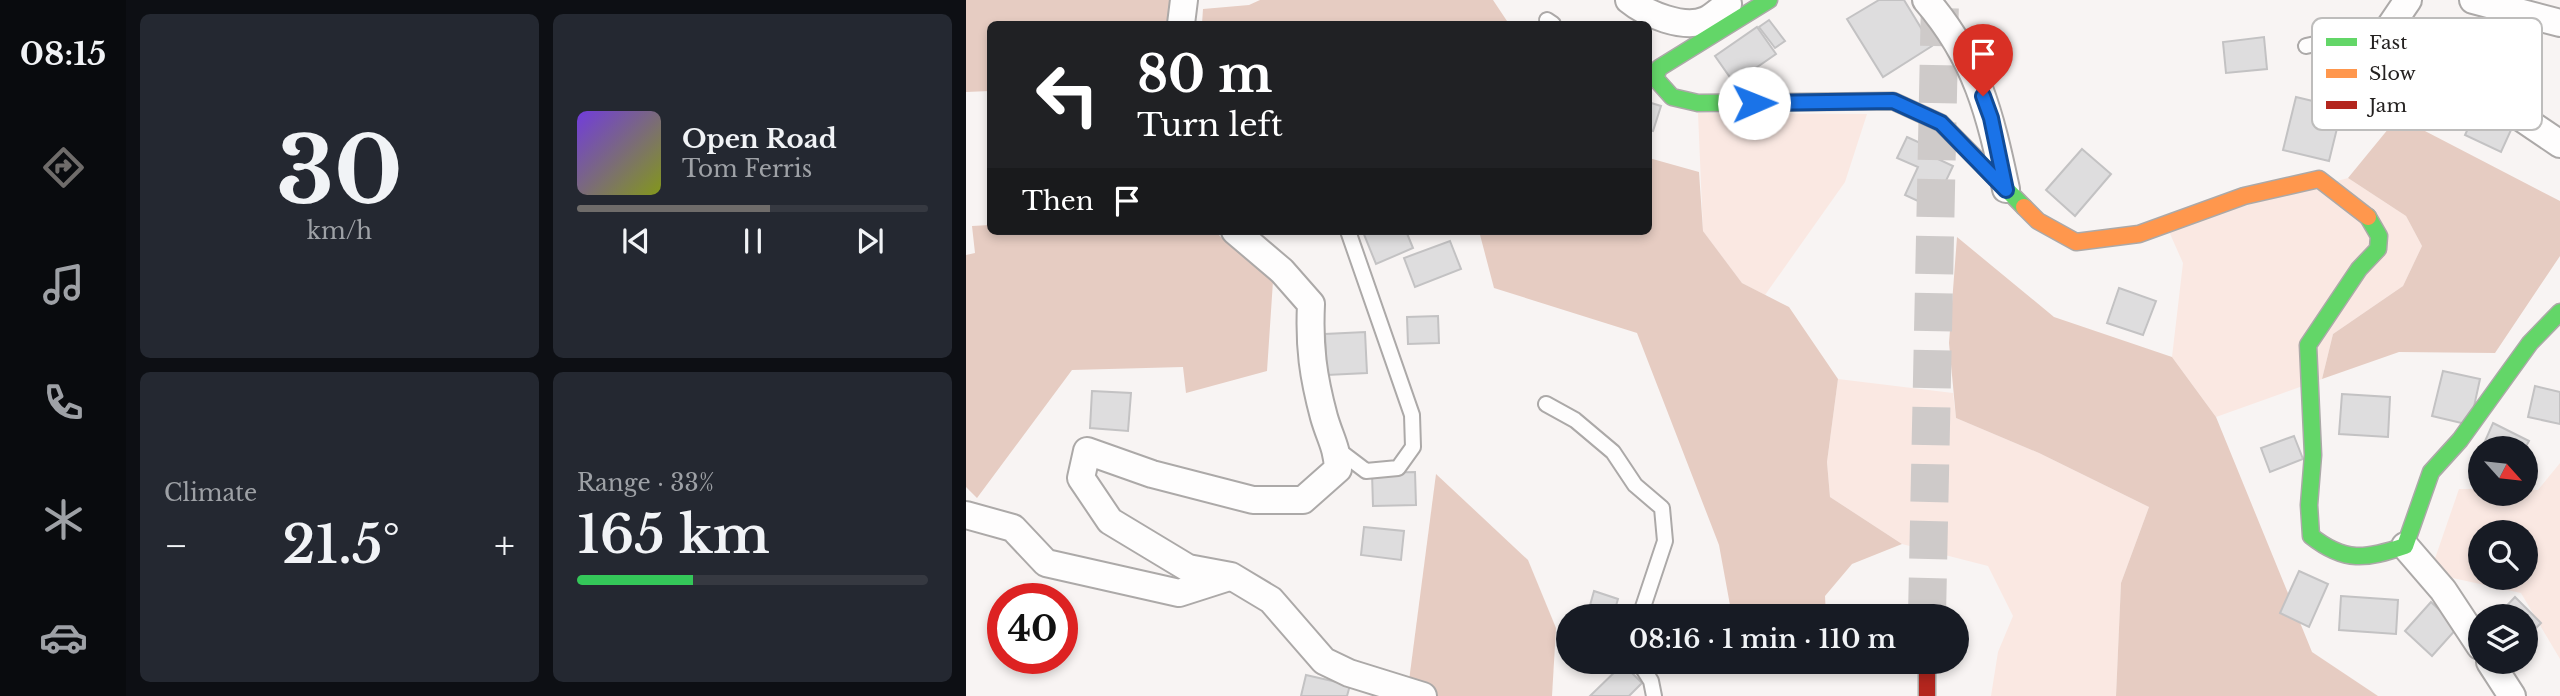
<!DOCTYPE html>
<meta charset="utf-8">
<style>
:root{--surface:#171b24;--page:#242831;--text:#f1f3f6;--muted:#9ea1a6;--line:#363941;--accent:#6f6c6a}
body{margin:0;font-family:"Libre Baskerville",serif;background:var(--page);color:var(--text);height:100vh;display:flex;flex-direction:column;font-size:26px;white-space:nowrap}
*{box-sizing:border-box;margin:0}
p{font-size:23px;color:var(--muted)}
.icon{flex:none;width:38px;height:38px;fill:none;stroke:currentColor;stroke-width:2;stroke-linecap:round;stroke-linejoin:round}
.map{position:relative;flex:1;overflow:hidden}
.drawer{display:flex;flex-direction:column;gap:14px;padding:14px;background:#0d0f14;width:840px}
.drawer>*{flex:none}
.hud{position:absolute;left:21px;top:21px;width:665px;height:214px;border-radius:10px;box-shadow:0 4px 10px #0003;background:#202124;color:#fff;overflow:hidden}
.needle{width:46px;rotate:117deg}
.tools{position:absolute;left:1502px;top:436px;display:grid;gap:14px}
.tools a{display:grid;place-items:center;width:70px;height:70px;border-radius:50%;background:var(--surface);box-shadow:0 4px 10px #0003;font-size:35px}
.speed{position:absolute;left:21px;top:583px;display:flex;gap:14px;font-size:35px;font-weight:700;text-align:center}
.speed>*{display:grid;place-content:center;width:91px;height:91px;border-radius:50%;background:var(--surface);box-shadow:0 4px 10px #0003;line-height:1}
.speed .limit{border:10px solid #d22;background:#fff;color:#111}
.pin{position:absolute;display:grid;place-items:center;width:60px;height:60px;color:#fff;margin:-72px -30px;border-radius:50% 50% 50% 0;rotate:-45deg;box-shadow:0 0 7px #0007}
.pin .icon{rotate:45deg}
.me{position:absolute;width:77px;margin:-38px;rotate:89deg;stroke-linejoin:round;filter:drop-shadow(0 0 5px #0008)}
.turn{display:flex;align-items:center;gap:24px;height:147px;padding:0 35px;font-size:32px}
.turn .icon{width:91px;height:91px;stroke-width:2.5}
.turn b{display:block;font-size:49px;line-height:60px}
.then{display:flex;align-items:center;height:66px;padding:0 35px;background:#0003;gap:14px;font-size:26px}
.big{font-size:52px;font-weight:600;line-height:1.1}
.drawer .tile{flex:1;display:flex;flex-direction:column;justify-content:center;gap:10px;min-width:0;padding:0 24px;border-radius:10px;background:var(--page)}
.drawer .dial{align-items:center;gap:0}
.dial b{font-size:91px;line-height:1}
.song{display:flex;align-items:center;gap:21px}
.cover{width:84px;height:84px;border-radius:10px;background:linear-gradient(135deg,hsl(260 70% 55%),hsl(70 70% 35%))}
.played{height:7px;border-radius:4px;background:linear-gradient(90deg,var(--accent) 55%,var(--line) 55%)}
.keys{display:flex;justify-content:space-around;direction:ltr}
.heat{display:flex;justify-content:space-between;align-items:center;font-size:38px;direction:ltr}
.charge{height:10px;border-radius:5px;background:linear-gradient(90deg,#34c759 33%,var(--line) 0)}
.drawer .tiles{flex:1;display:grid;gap:14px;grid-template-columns:repeat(2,1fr)}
.trip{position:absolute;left:590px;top:604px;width:413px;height:70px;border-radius:35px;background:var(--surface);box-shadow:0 4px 10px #0003;font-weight:600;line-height:70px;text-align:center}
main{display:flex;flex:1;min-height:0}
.tabs{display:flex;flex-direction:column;width:126px;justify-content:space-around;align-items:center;background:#090b0e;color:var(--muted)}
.tabs .icon{width:49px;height:49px}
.tabs .selected{color:var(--accent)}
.tabs b{font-size:32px;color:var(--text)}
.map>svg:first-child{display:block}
.green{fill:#fae8e2;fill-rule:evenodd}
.forest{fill:#e6ccc2}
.building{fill:#deddde;stroke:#c3c2c3;stroke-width:2}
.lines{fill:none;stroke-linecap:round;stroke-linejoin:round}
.highway-tunnel{stroke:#cecac9;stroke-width:38;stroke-dasharray:38 19;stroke-linecap:butt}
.lane-casing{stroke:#aca9a8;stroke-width:18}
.street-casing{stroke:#aca9a8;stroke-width:30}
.fast-casing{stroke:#aca9a8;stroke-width:19}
.slow-casing{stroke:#aca9a8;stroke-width:19}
.jam-casing{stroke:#aca9a8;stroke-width:19}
.lane{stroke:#fefdfd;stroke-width:14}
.street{stroke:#fefdfd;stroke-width:26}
.fast{stroke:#63d668;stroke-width:16}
.slow{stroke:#ff974d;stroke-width:16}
.jam{stroke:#b3261e;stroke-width:16}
.route-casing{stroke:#114b97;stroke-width:18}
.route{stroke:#1a73e8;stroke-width:12}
.key{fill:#fff;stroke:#bebdbc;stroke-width:2}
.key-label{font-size:19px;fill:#252221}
</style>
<main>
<nav class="tabs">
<b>08:15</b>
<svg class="icon selected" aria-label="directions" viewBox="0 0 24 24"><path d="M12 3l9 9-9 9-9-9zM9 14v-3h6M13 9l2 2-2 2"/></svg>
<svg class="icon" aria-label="music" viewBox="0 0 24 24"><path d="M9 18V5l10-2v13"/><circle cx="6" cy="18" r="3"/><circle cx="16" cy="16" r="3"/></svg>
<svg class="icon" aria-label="phone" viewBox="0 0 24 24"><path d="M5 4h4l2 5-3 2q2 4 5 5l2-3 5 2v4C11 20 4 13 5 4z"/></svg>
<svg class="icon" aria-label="climate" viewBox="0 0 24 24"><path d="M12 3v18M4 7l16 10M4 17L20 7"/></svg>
<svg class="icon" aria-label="car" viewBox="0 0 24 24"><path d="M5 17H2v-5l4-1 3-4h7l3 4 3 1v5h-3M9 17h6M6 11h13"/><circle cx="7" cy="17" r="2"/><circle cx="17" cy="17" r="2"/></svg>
</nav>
<section class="drawer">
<div class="tiles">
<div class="tile dial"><b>30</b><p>km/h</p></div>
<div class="tile">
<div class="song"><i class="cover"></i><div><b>Open Road</b><p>Tom Ferris</p></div></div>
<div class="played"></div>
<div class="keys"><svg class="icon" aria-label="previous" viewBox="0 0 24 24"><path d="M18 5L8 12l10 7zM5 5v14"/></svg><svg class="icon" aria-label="pause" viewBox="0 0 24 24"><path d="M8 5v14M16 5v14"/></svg><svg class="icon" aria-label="next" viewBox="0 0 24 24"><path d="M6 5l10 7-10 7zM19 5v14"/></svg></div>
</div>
<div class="tile"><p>Climate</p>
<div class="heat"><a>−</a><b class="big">21.5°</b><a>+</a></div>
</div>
<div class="tile"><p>Range · 33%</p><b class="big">165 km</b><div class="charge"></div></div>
</div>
</section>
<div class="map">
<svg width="1594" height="696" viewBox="0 0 1594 696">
<rect width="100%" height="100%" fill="#f8f4f3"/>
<g class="green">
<path d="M732,113L901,114L879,182L799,295L776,283L737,231Z"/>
<path d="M1382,178L1440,216L1456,246L1437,286L1367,334L1356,379L1250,417L1206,357L1217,263L1201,227Z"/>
<path d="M872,379L987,393L990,418L1073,453L1183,507L1155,583L1150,696H1025L1032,652L1047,616L1022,566L936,544L864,497L861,462Z"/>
<path d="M1594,463V659L1555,593L1464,573L1493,489H1514V494H1559V490H1572ZM1514,532H1559V578H1514Z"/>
</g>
<g class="forest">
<path d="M0,0H208L205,24H24V91L0,92Z"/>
<path d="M294,0H527L543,24H236L237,9L283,5Z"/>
<path d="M1432,117L1594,201V256L1529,353L1433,352L1356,379L1367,334L1437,286L1456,246L1440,216L1382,178Z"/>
<path d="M683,158L733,172L737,231L776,283L823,307L872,379L861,462L864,497L936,544L886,564L859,596L860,616H766L753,545L671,333L528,288L513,231H682Z"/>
<path d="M24,225V231H248L307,281L301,371L220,393L217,367L106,370L11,498L0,487V255L9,253L6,226Z"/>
<path d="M991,237L1088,317L1206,357L1250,417L1346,652L1412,696H1150L1155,583L1183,507L1073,453L990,418L983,343Z"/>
<path d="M470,474L562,560L590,628L586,696H441Z"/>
</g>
<g class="building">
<path d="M913,0H938L966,46L917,77L881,19Z"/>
<path d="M803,20L819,41L809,48L793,27Z"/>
<path d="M791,27L810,54L768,83L749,56Z"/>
<path d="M1298,37L1301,69L1260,73L1257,42Z"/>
<path d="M1330,97L1376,108L1363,161L1317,150Z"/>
<path d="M682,102L695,106L687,131L682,130Z"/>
<path d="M1514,102L1550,119L1535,152L1499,135Z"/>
<path d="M941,137L961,146L959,153L987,166L967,208L939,195L952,167L931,158Z"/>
<path d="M1116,149L1145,174L1109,216L1080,190Z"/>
<path d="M440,231L447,248L410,264L397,232Z"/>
<path d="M484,241L495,269L449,287L438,258Z"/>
<path d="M1153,288L1190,301L1177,335L1141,323Z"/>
<path d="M472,316L473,343L442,344L441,317Z"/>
<path d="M399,332L401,373L361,375L359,334Z"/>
<path d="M1477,371L1514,379L1504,425L1466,416Z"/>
<path d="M1569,386L1594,392V424L1562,417Z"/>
<path d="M126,391L165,393L162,431L124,428Z"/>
<path d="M1376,394L1424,397L1422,437L1373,434Z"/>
<path d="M1527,423L1563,441L1559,448H1516Z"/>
<path d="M1328,436L1337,459L1304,472L1295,448Z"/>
<path d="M449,472L450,505L407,506L406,473Z"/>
<path d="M398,527L438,531L435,560L395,555Z"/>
<path d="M1333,571L1362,584L1343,627L1314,613Z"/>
<path d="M628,591L652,599L647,616H621Z"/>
<path d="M1375,596L1432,600L1430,634L1373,630Z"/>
<path d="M1549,597L1575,623L1559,639V616H1531Z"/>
<path d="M1465,602L1492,627L1466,656L1439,631Z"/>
<path d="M657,664L676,683L663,696H624Z"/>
<path d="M340,675L384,685L381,696H335Z"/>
</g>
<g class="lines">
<path class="highway-tunnel" d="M961,616L974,0"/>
<defs>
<g id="lane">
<path d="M581,20L587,24"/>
<path d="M1340,46L1423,28"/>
<path d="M580,404L609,420L647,452L669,485L696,508L699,541L674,616"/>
<path d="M371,449L400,471L432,468L447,447L446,415L382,231"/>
<path d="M673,662L685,681L688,696"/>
</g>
<g id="street">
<path d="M663,0C680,14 718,30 740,20C747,17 755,9 762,4"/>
<path d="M960,0C1011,59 1024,114 1040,189"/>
<path d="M1442,0L1423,28L1594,144"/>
<path d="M1507,0L1594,23"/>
<path d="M215,24L218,0"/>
<path d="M269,231L316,271L345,304C343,347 347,376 358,417C364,438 371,447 372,469L337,500H287L186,474L121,451L115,478L144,521L222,568L265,576L305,600L358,661L383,673L457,696"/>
<path d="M0,515L47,528L80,563L213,593L263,577"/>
<path d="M1439,546L1477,590L1514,646"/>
<path d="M1524,662L1546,696"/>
</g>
<g id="fast">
<path d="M803,0L693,68L689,78L706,97L732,103L927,101L975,123L1058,207"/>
<path d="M1402,217L1413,236L1412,249L1393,269L1342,345L1347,455L1343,505L1345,536C1379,563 1400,559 1439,546L1465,472L1494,440L1564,343L1594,312"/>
</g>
<path id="slow" d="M1058,207L1072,221L1110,242L1173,234L1278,196L1353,179L1402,217"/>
<path id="jam" d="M961,662V696"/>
</defs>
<use href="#lane" class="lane-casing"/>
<use href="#street" class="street-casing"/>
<use href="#fast" class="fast-casing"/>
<use href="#slow" class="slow-casing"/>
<use href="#jam" class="jam-casing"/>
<use href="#lane" class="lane"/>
<use href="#street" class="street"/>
<use href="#fast" class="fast"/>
<use href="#slow" class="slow"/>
<use href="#jam" class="jam"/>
</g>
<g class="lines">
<defs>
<path id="route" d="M788,103L927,101L975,123L1040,190L1025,118L1017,96"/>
</defs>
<use href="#route" class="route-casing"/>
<use href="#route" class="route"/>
</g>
<rect x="1346" y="18" width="230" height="112" rx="10" class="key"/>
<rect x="1360" y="38" width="31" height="8" fill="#63d668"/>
<rect x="1360" y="69" width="31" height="9" fill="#ff974d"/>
<rect x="1360" y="101" width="31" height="8" fill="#b3261e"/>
<g class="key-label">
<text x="1403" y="49">Fast</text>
<text x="1403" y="80">Slow</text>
<text x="1403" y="112">Jam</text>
</g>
</svg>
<div class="tools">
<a><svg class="needle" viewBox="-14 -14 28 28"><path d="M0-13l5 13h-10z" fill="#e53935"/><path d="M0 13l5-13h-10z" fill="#9ea1a6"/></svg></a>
<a><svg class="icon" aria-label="search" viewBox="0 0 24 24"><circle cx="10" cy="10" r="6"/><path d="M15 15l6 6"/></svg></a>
<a><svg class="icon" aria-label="layers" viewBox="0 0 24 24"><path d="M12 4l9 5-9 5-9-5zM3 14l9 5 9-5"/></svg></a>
</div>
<div class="speed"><div class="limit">40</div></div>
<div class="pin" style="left:1017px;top:96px;background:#d93025"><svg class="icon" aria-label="arrive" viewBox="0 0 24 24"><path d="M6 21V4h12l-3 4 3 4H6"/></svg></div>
<svg class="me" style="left:788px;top:103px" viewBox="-20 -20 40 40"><circle r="19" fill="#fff"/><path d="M0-13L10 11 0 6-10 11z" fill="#1a73e8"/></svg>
<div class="trip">08:16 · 1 min · 110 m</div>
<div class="hud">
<div class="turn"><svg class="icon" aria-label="left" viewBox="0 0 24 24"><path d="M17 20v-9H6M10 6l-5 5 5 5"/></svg><div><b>80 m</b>Turn left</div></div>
<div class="then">Then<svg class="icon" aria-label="arrive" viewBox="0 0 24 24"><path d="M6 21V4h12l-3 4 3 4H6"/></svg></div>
</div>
</div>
</main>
